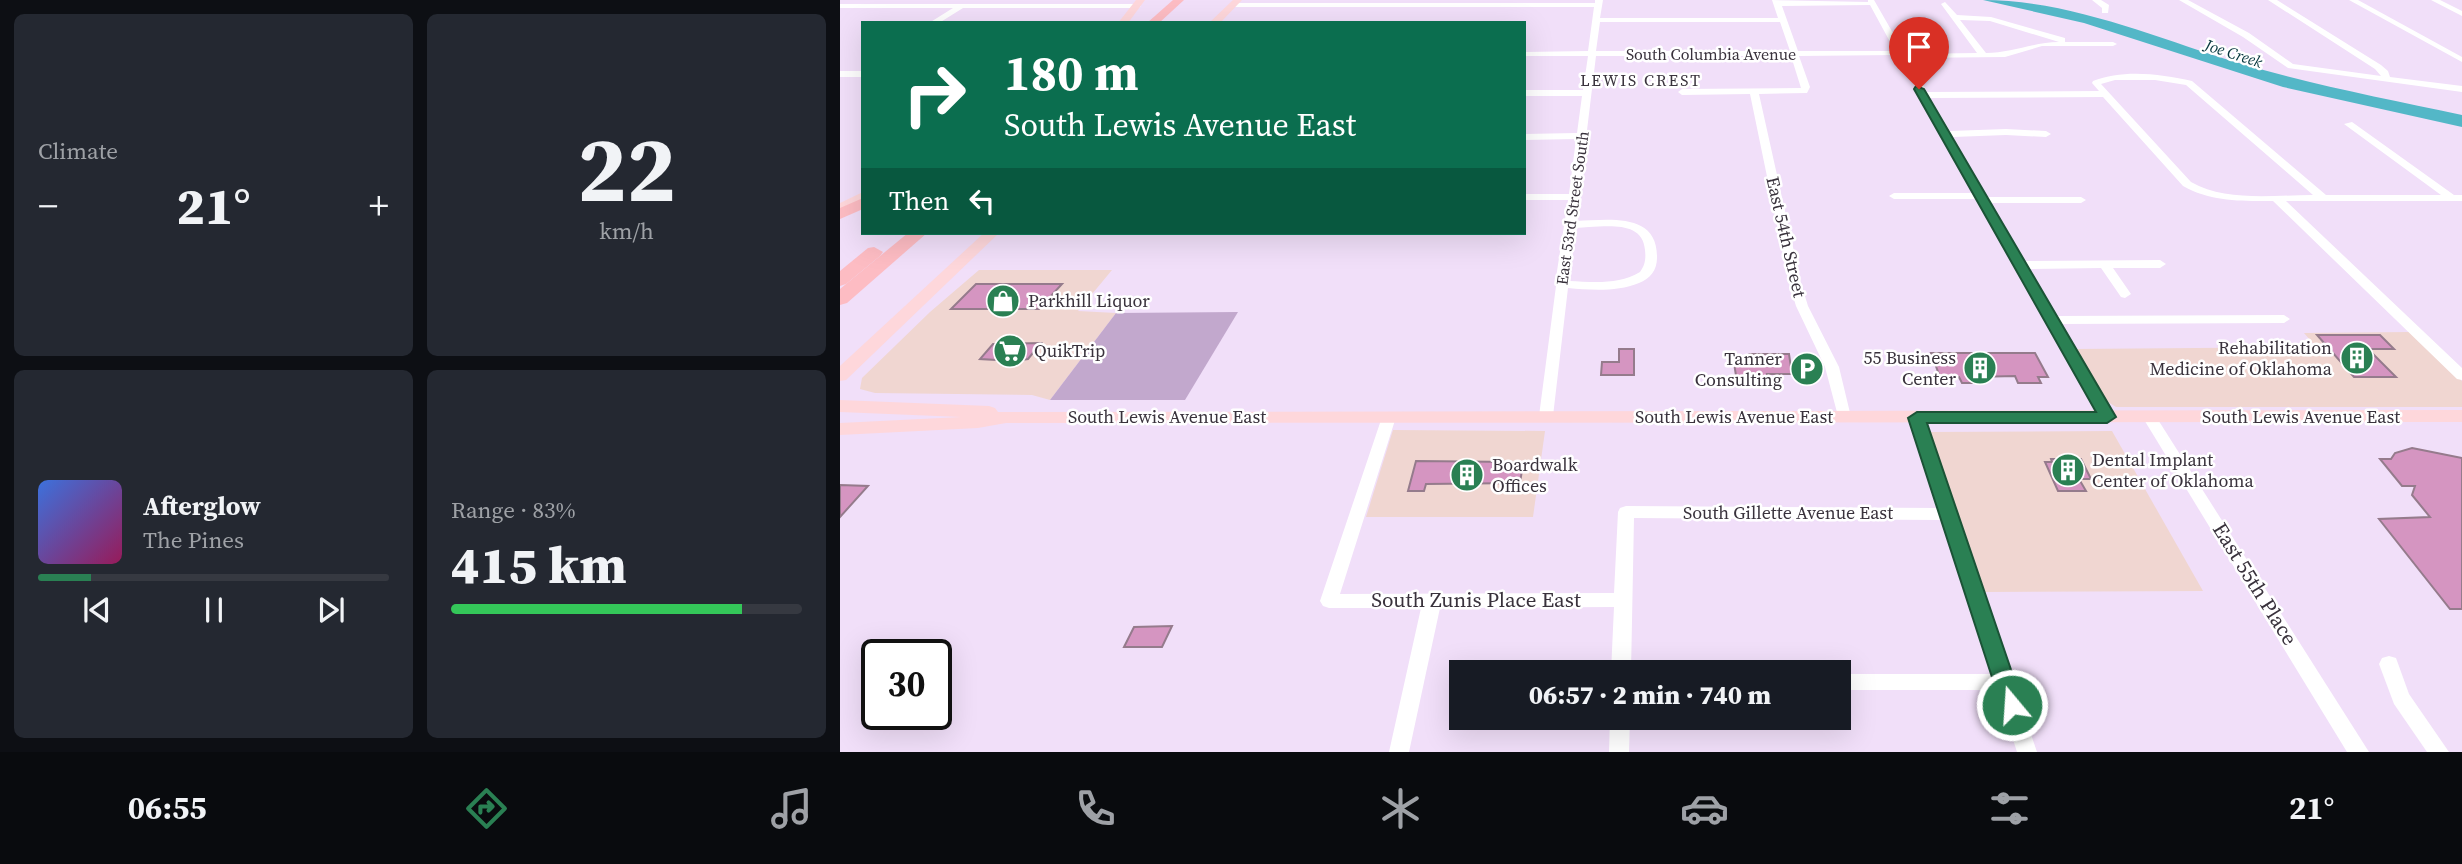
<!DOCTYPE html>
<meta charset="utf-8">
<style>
:root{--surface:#171b24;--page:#242831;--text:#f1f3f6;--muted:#9ea1a6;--line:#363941;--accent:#2a8053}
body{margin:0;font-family:"Source Serif 4",serif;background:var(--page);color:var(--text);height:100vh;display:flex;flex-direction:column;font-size:26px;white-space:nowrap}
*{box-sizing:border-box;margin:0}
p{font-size:23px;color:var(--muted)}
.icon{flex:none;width:38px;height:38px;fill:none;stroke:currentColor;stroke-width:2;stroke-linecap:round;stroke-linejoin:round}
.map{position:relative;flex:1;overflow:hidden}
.side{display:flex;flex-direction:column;gap:14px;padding:14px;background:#0d0f14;width:840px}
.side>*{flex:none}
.banner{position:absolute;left:21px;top:21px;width:665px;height:214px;border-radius:0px;box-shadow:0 7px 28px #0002;background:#0b6e4f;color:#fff;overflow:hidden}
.speed{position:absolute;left:21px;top:639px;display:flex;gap:14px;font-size:35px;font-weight:700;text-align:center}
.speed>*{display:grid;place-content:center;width:91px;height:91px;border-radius:50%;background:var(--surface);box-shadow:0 7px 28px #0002;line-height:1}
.speed .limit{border:4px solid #111;border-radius:10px;background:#fff;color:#111}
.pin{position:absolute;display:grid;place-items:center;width:60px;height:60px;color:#fff;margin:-72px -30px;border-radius:50% 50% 50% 0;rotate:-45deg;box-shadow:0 0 7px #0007}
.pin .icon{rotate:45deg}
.me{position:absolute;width:77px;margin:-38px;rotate:342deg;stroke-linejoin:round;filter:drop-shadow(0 0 5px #0008)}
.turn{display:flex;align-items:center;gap:24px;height:147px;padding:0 28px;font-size:32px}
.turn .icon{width:91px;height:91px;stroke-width:2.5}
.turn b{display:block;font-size:49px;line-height:60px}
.then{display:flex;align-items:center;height:66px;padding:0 28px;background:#0003;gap:14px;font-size:26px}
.big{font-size:52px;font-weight:800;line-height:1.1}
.side .card{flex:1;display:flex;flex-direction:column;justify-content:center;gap:10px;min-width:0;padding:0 24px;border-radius:10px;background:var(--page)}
.side .dial{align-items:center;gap:0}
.dial b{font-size:91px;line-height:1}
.song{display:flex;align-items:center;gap:21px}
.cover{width:84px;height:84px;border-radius:10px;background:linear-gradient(135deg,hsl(220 70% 55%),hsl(330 70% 35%))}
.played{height:7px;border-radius:4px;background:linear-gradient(90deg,var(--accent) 15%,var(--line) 15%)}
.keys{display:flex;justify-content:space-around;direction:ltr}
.heat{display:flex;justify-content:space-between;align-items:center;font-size:38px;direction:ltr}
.charge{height:10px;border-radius:5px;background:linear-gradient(90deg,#34c759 83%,var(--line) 0)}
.side .tiles{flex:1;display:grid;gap:14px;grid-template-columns:repeat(2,1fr)}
.trip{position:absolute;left:609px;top:660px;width:402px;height:70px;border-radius:0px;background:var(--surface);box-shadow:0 7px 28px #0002;font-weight:800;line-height:70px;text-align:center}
.tabs{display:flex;height:112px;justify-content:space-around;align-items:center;background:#090b0e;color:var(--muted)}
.tabs .icon{width:49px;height:49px}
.tabs .current{color:var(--accent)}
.tabs b{font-size:32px;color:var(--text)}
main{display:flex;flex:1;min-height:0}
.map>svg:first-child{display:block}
.commercial{fill:#f0d6d1}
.green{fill:#c2a8cd}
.water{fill:#53b7c7}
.building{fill:#d595c1;stroke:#957b8c;stroke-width:2}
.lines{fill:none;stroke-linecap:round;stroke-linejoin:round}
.minor{fill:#fff;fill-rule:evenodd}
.major{fill:#fed7db;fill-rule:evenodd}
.highway{fill:#fdbcc3;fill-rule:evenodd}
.route{fill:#2a8053;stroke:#1b5336;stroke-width:2}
.labels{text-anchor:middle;stroke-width:5;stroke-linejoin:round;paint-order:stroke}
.far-water-label{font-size:16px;font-style:italic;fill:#03343b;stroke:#fff}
.far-street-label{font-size:16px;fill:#39323c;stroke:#fff}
.far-neighbourhood-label{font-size:16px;letter-spacing:2px;fill:#39323c;stroke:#fff}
.street-label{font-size:18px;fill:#39323c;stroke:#fff}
.poi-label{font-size:18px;fill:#39323c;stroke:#fff;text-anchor:start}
.near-street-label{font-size:21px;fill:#39323c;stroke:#fff}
</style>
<main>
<section class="side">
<div class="tiles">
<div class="card"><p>Climate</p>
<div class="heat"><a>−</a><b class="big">21°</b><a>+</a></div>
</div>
<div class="card dial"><b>22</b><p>km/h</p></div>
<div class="card">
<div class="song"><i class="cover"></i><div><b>Afterglow</b><p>The Pines</p></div></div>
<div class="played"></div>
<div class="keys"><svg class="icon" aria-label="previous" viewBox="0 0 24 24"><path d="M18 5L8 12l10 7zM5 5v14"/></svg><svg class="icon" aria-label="pause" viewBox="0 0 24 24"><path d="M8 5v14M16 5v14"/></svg><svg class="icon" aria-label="next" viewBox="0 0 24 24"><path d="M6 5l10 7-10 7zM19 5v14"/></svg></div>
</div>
<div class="card"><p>Range · 83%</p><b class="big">415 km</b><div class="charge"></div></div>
</div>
</section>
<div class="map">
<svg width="1622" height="752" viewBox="0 0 1622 752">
<rect width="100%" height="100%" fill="#f1dff9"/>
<g class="commercial">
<path d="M139,270H272L238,311L276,313L210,400L192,395L35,393L20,389L22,378L90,312Z"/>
<path d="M1570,332L1622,381V407H1276L1263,399L1234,349L1476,347L1464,333Z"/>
<path d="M553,430L705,431L693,517H526Z"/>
<path d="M1272,431L1363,591L1145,592L1090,432Z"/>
</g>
<path class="green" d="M398,312L345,400H210L276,313Z"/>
<path class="water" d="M1143,0C1231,0 1316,38 1399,63C1473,85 1547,99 1622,115V127L1443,87L1244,23Z"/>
<g class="building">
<path d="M136,284H222L199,309H111Z"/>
<path d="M1477,335H1540L1554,349H1528L1556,377H1514Z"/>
<path d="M201,343L188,359L175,361L140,359L153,344Z"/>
<path d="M779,349H794V375H761L762,362H779Z"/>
<path d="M1091,353H1195L1208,377H1198L1201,383H1178L1175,376L1133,377L1135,383H1122L1119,377H1100Z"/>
<path d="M910,354H949L952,374H927L929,382H897L894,363Z"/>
<path d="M1572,448L1622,458V609H1610L1539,519L1590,517L1572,495L1575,486H1562L1540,459H1551L1555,453Z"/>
<path d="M1211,459H1241L1251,479H1239L1246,491H1218L1205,462H1212Z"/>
<path d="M576,461L675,462L674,470H682L680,483L586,484L584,491H568Z"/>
<path d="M0,485L28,486L0,517Z"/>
<path d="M332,626L322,647H284L294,627Z"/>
</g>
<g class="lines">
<g class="minor">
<path d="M755,0H763L760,18H938L932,0L1028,2V0H1034L1065,54L1137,53L1101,4L1105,2L1117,15L1151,17L1225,38V42H1273L1277,44L1273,46H1202L1165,57L1068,58L1087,92L1259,91L1252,83L1253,81C1283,69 1321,74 1352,81L1486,195H1601L1504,124L1512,122L1614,195H1622V201H1446L1622,368V380L1617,379L1433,201C1402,201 1371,202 1343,186L1263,97L1090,98L1110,131L1166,129L1206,131L1211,134L1206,137L1166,135L1113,137L1147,197H1241L1246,200L1241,203H1151L1185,261L1320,260L1326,264L1320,268H1273L1291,294L1285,298L1281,297L1261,268L1189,269L1216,316L1444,315L1450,319L1444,323L1221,324L1274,417L1267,422L1262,420L1138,199H1054L1049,196L1054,193H1134L1059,58L1056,55L959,56L970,87L967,93L919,94L961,283L968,306L999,367L1011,417L1004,422L999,420L985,367L956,306L949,283L910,94L842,95L838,92L842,89L961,88L951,56H756L736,221C769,220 818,212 817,258C817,270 810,279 799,283C777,292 751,290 728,288L713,416L706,421L701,419L699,416L716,286L715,284L728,200H684V194H729L736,139L684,140V134L737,133L742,96H684V90H743L748,56H684V52L748,51L754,7H393L389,5L393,3H755ZM1030,5L1055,51H958L942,6ZM1120,20L1150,21L1219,42C1194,42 1171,53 1146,53ZM760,22H940L950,51H756ZM1275,80H1315L1346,85L1473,195C1433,195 1386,202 1351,182L1261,84ZM749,227C771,226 803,222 805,250C806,259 805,265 800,272C779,285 753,282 729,281L736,228Z"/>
<path d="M1252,0H1261L1269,5L1268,13H1262V8Z"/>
<path d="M1339,0H1348L1409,33L1453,64L1541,76L1535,69L1428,0H1437L1541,65L1548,71L1550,77L1622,86V92L1448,68L1403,37Z"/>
<path d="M1509,0H1518L1622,57V62Z"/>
<path d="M1591,0H1600L1622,11V16Z"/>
<path d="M0,4H297L301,6L297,8H123L99,23H89L113,8H0Z"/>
<rect x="0" y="71" width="23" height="6"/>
<path d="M549,412L556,417L500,594L774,593L778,512L780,508L786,506L1098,508L1070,418L1077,413L1082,415L1197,752H1177L1157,690H999V674H1151L1102,520L794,518L791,672H771L774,607L600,608L569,752H549L581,608H489L483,606L480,601L542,417Z"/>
<path d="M1310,413L1315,415L1529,752H1507L1303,418Z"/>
<path d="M1549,656L1556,658L1569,694L1609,752H1587L1554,704L1539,664L1542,658Z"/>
<path d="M770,718H790L789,752H769Z"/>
</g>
<g class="major">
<path d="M296,0H305L288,23H278Z"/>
<path d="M393,0H402L380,23H369Z"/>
<path d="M23,192V202L0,213V203Z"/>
<path d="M144,233H159L6,380L0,381V366Z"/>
<path d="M0,400L149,406L155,408L158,412L1622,410V422L166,423L138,428L0,435V423L121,417L0,412Z"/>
</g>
<g class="highway">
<path d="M333,0H344L319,23H307Z"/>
<path d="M23,198V209L0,219V208Z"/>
<path d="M68,233H87L7,303L0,305V289Z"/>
<path d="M34,247L43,252L40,256L6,284L0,286V271L28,248Z"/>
</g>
</g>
<path class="route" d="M1076,86L1084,89L1276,417L1267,423H1087L1183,705L1180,712L1172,715L1164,712L1161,705L1068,418L1077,412H1256L1074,89Z"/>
<defs>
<symbol id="shop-disc" viewBox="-11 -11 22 22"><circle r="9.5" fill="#2a8053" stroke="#fff"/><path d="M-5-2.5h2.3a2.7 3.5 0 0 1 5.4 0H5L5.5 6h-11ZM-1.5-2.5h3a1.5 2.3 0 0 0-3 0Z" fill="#fff"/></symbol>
<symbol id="supermarket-disc" viewBox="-11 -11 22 22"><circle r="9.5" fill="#2a8053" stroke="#fff"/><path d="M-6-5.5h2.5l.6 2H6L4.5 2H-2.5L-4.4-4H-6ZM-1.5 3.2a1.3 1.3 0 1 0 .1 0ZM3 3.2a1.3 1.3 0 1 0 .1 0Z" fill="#fff"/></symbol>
<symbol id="building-disc" viewBox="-11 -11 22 22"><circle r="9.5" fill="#2a8053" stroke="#fff"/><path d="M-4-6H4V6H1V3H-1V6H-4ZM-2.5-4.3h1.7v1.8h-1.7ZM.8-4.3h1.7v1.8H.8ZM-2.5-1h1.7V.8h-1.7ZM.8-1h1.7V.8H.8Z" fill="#fff"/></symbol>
<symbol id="parking-disc" viewBox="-11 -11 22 22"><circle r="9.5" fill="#2a8053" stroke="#fff"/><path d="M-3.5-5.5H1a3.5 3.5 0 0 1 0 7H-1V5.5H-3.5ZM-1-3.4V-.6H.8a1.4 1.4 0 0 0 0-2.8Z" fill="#fff"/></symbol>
</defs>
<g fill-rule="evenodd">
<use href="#shop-disc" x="144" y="282" width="38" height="38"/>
<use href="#supermarket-disc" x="151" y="332" width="38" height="38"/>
<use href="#building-disc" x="1498" y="339" width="38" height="38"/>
<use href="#building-disc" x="1121" y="349" width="38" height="38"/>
<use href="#parking-disc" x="948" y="350" width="38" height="38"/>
<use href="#building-disc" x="1209" y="451" width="38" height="38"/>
<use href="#building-disc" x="608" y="456" width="38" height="38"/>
</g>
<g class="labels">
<g class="far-water-label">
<text transform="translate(1394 53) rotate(18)" y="6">Joe Creek</text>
</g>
<g class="far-street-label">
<text x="871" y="60">South Columbia Avenue</text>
<text transform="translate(732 208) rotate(-82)" y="6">East 53rd Street South</text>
</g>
<g class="far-neighbourhood-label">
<text x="801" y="86">LEWIS CREST</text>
</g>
<g class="street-label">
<text transform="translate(946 237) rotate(77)" y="6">East 54th Street</text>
<text x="327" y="423">South Lewis Avenue East</text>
<text x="894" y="423">South Lewis Avenue East</text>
<text x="1461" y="423">South Lewis Avenue East</text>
<text x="948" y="519">South Gillette Avenue East</text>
</g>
<g class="poi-label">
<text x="188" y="307">Parkhill Liquor</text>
<text x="1492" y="354" text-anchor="end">Rehabilitation<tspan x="1492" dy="21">Medicine of Oklahoma</tspan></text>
<text x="194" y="357">QuikTrip</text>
<text x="1116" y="364" text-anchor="end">55 Business<tspan x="1116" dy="21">Center</tspan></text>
<text x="942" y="365" text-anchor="end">Tanner<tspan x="942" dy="21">Consulting</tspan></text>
<text x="1252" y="466">Dental Implant<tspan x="1252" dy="21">Center of Oklahoma</tspan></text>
<text x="652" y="471">Boardwalk<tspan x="652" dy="21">Offices</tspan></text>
</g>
<g class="near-street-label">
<text transform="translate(1415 584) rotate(58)" y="7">East 55th Place</text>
<text x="636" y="607">South Zunis Place East</text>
</g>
</g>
</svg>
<div class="speed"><div class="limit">30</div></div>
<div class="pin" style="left:1079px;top:89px;background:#d93025"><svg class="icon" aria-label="arrive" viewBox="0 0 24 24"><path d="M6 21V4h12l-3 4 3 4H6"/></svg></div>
<svg class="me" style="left:1172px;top:705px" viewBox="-20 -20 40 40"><circle r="17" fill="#2a8053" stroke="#fff" stroke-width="3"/><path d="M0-11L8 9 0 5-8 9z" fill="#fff"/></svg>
<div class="trip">06:57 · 2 min · 740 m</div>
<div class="banner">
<div class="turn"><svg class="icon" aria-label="right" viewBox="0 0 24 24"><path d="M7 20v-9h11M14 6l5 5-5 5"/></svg><div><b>180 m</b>South Lewis Avenue East</div></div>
<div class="then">Then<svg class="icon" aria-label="left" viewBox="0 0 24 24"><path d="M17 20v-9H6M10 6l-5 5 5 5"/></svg></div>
</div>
</div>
</main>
<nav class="tabs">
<b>06:55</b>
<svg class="icon current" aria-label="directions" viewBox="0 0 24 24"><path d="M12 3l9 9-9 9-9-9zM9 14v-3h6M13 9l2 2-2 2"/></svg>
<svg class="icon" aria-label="music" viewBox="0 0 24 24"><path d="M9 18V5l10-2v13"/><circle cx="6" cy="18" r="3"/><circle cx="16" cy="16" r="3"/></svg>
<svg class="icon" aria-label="phone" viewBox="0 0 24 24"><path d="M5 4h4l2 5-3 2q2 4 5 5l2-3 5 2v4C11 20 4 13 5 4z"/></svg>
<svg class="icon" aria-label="climate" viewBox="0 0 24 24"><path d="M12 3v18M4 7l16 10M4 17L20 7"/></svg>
<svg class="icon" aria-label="car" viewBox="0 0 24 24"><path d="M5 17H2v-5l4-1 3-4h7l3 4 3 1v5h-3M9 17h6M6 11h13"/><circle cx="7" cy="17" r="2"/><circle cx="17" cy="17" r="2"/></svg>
<svg class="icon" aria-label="filters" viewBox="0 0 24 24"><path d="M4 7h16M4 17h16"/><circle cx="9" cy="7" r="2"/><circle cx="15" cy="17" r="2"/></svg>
<b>21°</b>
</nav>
